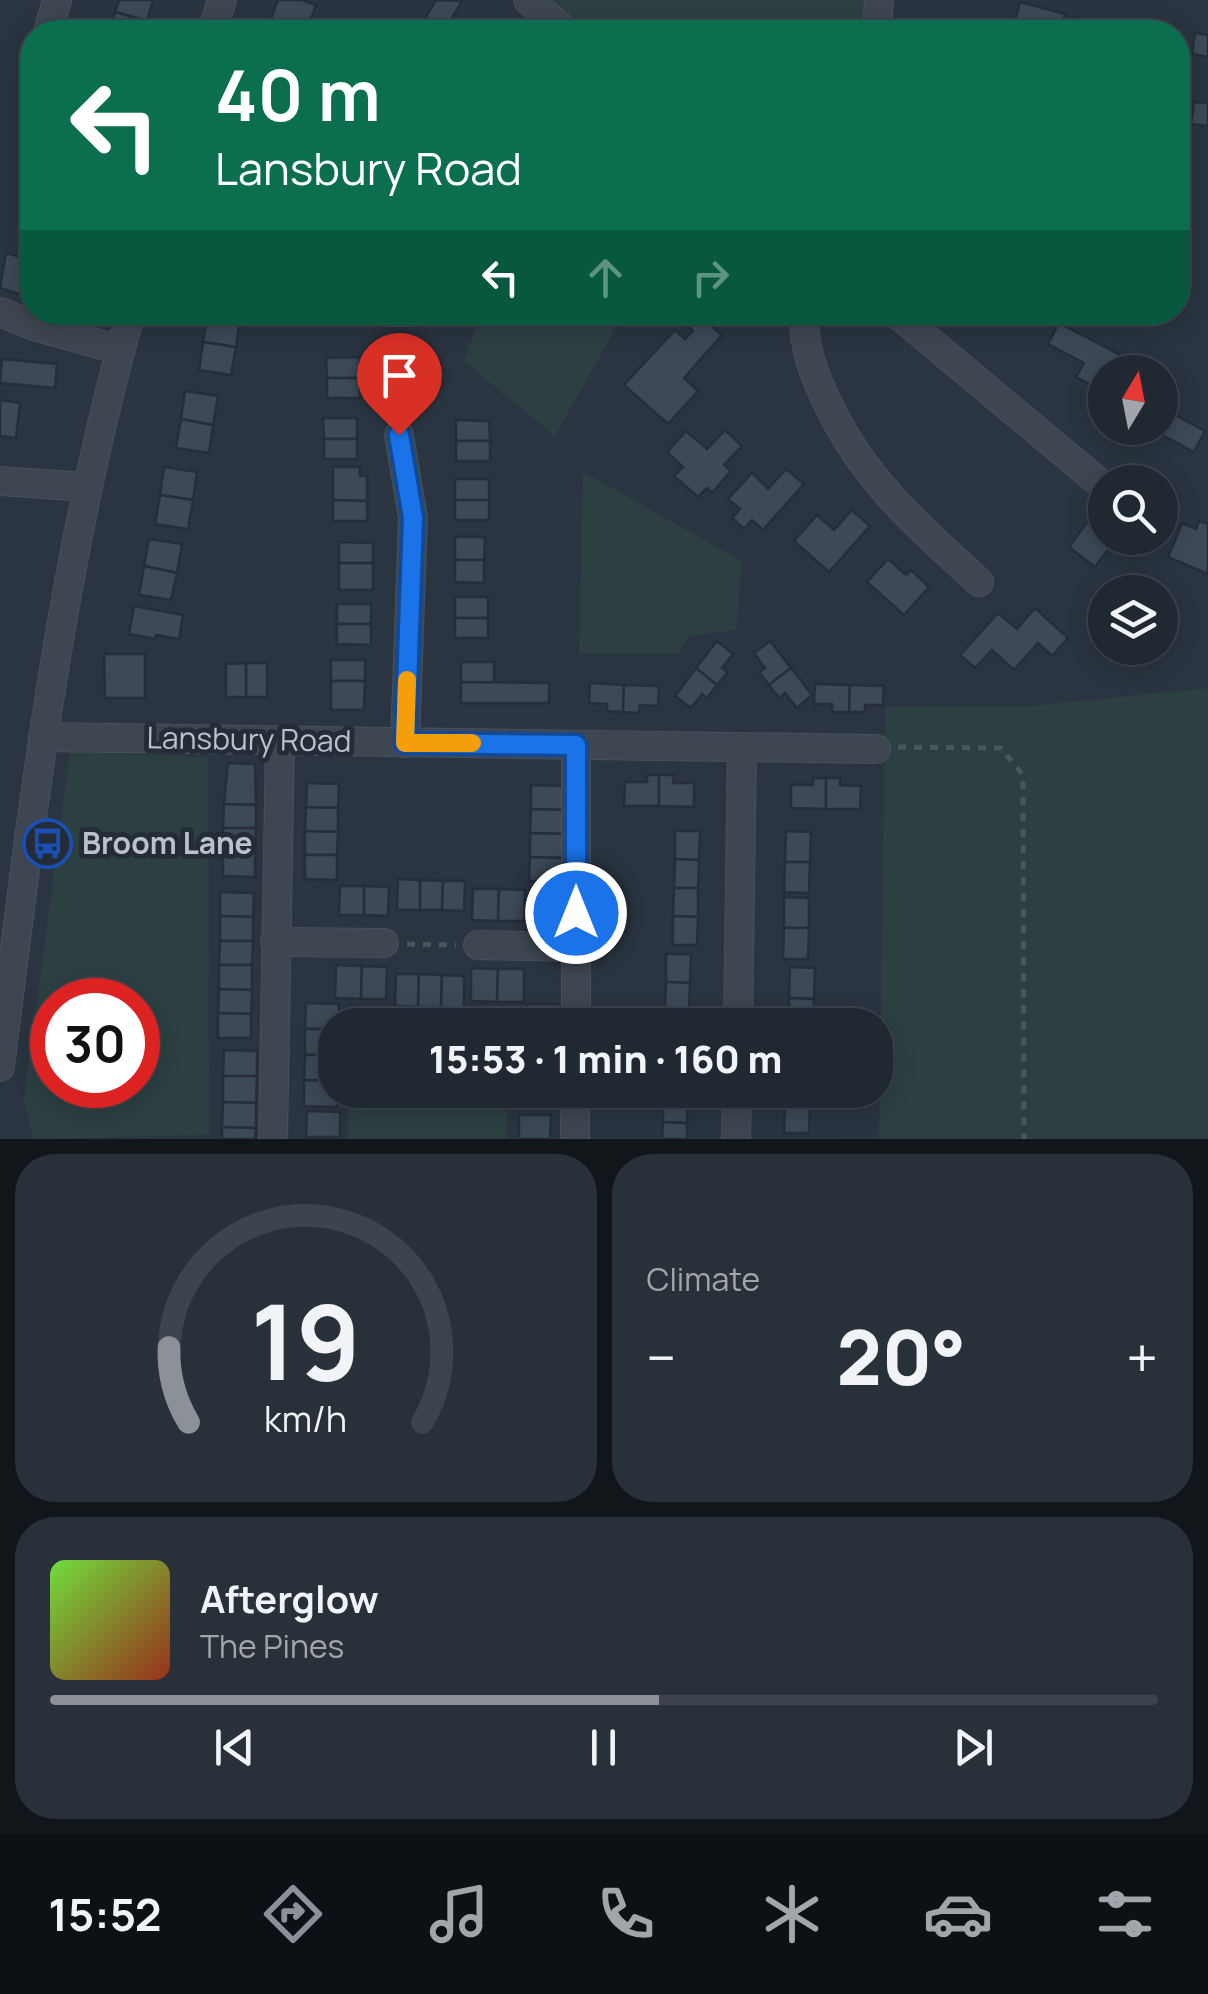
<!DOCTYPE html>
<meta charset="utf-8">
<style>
:root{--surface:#202831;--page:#283039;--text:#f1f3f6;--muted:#a2a6ab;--line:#3d444d;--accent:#8c9099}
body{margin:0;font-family:Manrope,sans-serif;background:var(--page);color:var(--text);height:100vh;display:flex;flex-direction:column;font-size:38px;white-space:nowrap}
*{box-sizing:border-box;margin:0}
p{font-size:32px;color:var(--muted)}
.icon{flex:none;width:55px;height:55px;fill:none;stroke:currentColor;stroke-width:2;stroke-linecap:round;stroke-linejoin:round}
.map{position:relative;height:1139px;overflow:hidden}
.panel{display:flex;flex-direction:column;gap:15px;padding:15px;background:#12161b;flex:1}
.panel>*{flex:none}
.guide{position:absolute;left:20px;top:20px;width:1170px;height:305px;border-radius:40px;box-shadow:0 5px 25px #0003,0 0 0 2px var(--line);background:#0b6e4f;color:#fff;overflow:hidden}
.needle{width:65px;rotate:10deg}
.tools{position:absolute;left:1088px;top:355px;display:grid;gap:20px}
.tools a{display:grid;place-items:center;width:90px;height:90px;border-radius:50%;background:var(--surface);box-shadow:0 5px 25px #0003,0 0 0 2px var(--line);font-size:50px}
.speed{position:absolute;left:30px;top:978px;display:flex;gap:20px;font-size:50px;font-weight:700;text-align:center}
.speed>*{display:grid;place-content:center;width:130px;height:130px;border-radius:50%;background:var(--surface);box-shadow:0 5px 25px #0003,0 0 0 2px var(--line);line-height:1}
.speed .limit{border:15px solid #d22;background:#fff;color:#111}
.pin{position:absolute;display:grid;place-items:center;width:85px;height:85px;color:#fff;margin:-102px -42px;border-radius:50% 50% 50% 0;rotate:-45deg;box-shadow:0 0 10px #0007}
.pin .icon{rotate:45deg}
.me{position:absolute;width:110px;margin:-55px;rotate:0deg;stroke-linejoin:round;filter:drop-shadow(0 0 8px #0008)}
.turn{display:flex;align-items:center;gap:35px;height:210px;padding:0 30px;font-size:45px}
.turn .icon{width:130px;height:130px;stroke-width:2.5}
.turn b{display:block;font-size:70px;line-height:85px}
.lanes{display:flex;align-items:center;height:95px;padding:0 30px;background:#0003;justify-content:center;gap:50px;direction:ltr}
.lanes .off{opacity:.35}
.big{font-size:75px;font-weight:800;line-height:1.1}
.panel .tile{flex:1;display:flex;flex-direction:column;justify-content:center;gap:15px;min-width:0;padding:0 35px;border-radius:40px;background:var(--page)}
.panel .dial{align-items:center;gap:0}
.dial svg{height:260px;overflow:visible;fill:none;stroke:var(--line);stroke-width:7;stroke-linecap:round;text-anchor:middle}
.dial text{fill:var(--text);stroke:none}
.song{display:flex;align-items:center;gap:30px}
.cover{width:120px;height:120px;border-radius:15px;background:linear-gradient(135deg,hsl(100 70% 55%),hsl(10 70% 35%))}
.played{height:10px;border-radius:5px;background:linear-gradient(90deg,var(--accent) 55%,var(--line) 55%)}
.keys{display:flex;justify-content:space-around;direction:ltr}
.heat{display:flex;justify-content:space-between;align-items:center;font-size:55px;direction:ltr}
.panel .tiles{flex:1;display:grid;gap:15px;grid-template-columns:1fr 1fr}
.tile:last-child{grid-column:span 2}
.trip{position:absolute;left:318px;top:1008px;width:575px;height:100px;border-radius:40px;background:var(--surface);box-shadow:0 5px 25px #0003,0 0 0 2px var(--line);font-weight:800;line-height:100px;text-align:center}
.tabs{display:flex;height:160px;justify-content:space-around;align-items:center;background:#0d1014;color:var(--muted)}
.tabs .icon{width:70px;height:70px}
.tabs .current{color:var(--accent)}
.tabs b{font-size:45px;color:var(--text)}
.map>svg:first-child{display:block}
.green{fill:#2c4042;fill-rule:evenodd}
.building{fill:#3d4957;stroke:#252e39;stroke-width:2.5}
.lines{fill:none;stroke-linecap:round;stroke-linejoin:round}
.minor-casing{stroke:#48505b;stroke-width:30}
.path{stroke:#45595a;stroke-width:5;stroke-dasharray:8 8;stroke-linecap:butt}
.minor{stroke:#3e4751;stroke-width:28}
.route-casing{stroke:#114b97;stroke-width:25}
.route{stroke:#1a73e8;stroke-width:18}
.slow{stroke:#f59e0b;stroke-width:18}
.labels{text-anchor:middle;stroke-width:10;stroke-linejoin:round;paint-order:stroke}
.street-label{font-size:30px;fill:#bbc2cb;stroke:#232c37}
.poi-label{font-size:30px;font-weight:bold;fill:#bbc2cb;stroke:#232c37;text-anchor:start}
</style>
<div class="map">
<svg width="1208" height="1139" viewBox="0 0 1208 1139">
<rect width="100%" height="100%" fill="#2a3541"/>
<g class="green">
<path d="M545,0H868L863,32H589Z"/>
<path d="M481,313H624L555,436L464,361Z"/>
<path d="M583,472L742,561L736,630L689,636L678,654H579Z"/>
<path d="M1208,688V1139H879L885,707L1031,706Z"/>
<path d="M70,752L208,757L209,1135L33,1139L24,1100ZM138,1000V1085H52V1000Z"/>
<path d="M349,1090H507L506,1139H348Z"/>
</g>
<g class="building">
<path d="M119,0H153L147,21L115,12Z"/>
<path d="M278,0H302L316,5L306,32H266Z"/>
<path d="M436,0L462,1L444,32H417Z"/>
<path d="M1020,2L1065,14L1061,32H1042L1014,24Z"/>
<path d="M115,12L147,21L144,32H110Z"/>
<path d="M1074,17L1106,30L1105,32H1068Z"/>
<path d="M1195,33L1208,35V57L1192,54Z"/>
<path d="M1194,102L1208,103V126L1191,124Z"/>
<path d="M27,163L32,164V192L19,188Z"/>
<path d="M6,253L32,260V298L0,288Z"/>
<path d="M673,312H696L722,335L684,378L698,391L668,424L624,385L675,330L685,339L693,331Z"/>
<path d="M208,314L240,319L236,347L203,342Z"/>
<path d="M1059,323L1128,359L1121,372H1105V392L1076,377L1084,363L1048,344Z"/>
<path d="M203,342L236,347L231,375L199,370Z"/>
<path d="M360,357V378H327L326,358Z"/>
<path d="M2,359L57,364L55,388L0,383Z"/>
<rect x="327" y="378" width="33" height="20"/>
<path d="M185,391L218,396L213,425L181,419Z"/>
<path d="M0,400L20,403L16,438L0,436Z"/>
<path d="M1160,407L1205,431L1194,452L1156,432L1149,446L1119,430L1160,428Z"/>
<path d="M323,418H357V439H324Z"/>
<path d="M181,419L213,425L209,453L176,448Z"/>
<path d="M456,420L489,421L490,441H456Z"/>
<path d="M725,430L742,446L724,465L731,471L712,493L707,488L698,497L674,476L683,467L667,452L686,431L707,449Z"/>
<rect x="324" y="439" width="33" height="20"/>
<rect x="456" y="441" width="34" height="20"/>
<path d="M164,467L197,472L193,500L160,495Z"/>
<path d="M333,467H360V476H367V501L333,500Z"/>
<path d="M786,469L804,484L763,530L752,520L744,529L732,518L740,509L728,499L752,473L768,489Z"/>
<rect x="455" y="479" width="34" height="21"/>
<path d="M160,495L193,500L188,529L155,524Z"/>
<path d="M333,500L367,501V521H333Z"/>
<rect x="455" y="500" width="34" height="20"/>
<path d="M852,510L870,526L829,572L794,541L817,515L834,530Z"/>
<path d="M1199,521L1208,524V574L1168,557L1182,523L1196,529Z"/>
<path d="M1087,522L1114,541L1095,567L1069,547Z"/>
<path d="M455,537H485L484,560H455Z"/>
<path d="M149,539L182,544L177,573L144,566Z"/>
<path d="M339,542L373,543V563H339Z"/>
<path d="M888,559L906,575L911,570L929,587L904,615L867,582Z"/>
<path d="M455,560H484V583L455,582Z"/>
<rect x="339" y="563" width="34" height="27"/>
<path d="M144,566L177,573L171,600L139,595Z"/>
<rect x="455" y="597" width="33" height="21"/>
<rect x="337" y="604" width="34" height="20"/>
<path d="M134,606L183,615L179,639L156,635L155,639L129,634Z"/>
<path d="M1035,608L1068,638L1052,656L1038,643L1014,670L992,650L975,668L960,655L998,613L1017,629Z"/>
<rect x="455" y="618" width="33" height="20"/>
<path d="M337,624H371V645L337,644Z"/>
<path d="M717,641L733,654L722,668L728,672L717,685L696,668Z"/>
<path d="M770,641L791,668L769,685L759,672L765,668L754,653Z"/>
<path d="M104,654H145V698H105Z"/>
<rect x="331" y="660" width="34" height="21"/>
<path d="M461,662H494V683L461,682Z"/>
<rect x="246" y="663" width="21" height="34"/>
<path d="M246,663V697H226V664Z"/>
<path d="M696,668L717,685L707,698L702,694L691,708L675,696Z"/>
<path d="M791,668L812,695L797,708L785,693L779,698L769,685Z"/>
<path d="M331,681H365L364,710H331Z"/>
<path d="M461,682L549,683V703H461Z"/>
<path d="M590,683L624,685L623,712L607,711V704L589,703Z"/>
<path d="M815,684L850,685L849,712H832V704H814Z"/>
<path d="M624,685L659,686L658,706L640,705L639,713L623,712Z"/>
<path d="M850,685L884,686L883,705H865V712H849Z"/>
<path d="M228,763L255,764L256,805L224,804Z"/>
<path d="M647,775H659V806H624L625,782H647Z"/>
<path d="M659,775H674L673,783H694V807L659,806Z"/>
<path d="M813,778H826V809L791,808V785H813Z"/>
<path d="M826,778H840V785L861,786L860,809H826Z"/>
<path d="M307,783L339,784L338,808L306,807Z"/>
<path d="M531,785L564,786L563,810L531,809Z"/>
<path d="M224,804L256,805V828H223Z"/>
<path d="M306,807L338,808V832L305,831Z"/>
<path d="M531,809L563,810V834L530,833Z"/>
<path d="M223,828H256L255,853L223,852Z"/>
<path d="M305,831L338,832L337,855H305Z"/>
<path d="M675,831H700L699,860L675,859Z"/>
<path d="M786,831L811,832L810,862H785Z"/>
<path d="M530,833L563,834L562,858L530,857Z"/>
<path d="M223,852L255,853V877L223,876Z"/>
<path d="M305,855H337V880L305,879Z"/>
<path d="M530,857L562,858V881H529Z"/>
<path d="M675,859L699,860L698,888H674Z"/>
<path d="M785,862H810L809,893L784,892Z"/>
<path d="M398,879L420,880V910H397Z"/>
<path d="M420,880L443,881L442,910H420Z"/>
<path d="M443,881H465L464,911L442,910Z"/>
<path d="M340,886H364V915H339Z"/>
<path d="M364,886L389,887L388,916L364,915Z"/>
<path d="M674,888H698V917L673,916Z"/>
<path d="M473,889H499L498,921L472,920Z"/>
<path d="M499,889L525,890L524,921H498Z"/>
<path d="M220,892L254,893L253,917L220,916Z"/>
<path d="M784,897L809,898V928H784Z"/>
<path d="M220,916L253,917V941H220Z"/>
<path d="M673,916L698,917L697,945H673Z"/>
<path d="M784,928H809L808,959H783Z"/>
<path d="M220,941H253L252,965H219Z"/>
<path d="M666,954H691L690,983L666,982Z"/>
<path d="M219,965H252V990L219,989Z"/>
<path d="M336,965L362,966L361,999L335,998Z"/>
<path d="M362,966L387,967L386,999H361Z"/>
<path d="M790,967L815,968L814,999L789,998Z"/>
<path d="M471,968L498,969L497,1002L471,1001Z"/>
<path d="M498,969H524V1002H497Z"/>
<path d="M396,974H419L418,1007L395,1006Z"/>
<path d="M419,974L442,975L441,1007H418Z"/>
<path d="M442,975L464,976V1008L441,1007Z"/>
<path d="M666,982L690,983L689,1010H665Z"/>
<path d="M219,989L252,990L251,1014L218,1013Z"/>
<path d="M789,998L814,999V1025H789Z"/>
<path d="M306,1003L339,1004V1025H335V1029H305Z"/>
<path d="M527,1004H558V1025H526Z"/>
<rect x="665" y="1010" width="24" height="15"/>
<path d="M218,1013L251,1014V1038H218Z"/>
<rect x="305" y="1029" width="30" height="26"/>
<path d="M224,1050L257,1051V1076H223Z"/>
<path d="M305,1055H335V1081L304,1080Z"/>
<path d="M223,1076H257L256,1103L223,1102Z"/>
<path d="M304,1080L335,1081L337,1107L304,1106Z"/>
<path d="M525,1090H556V1102L524,1101Z"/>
<path d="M663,1094L688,1095L687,1123L663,1122Z"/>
<path d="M223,1102L256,1103V1128L222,1127Z"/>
<path d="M785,1102L810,1103L809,1133H784Z"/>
<path d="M307,1111L340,1112V1137H306Z"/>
<path d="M519,1115H551L550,1139H519Z"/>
<path d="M663,1122L687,1123V1139H662Z"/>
<path d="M222,1127L256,1128L255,1139H222Z"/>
</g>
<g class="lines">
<defs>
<g id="minor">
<path d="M528,0L567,32"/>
<path d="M48,32L57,0"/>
<path d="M212,32L222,0"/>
<path d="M877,32L879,0"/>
<path d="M0,312L37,327L121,350"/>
<path d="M804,312C803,349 814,375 830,408C866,482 919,527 979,582"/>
<path d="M895,312L1095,479"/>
<path d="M399,435L413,518L405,743"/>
<path d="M0,481L86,487"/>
<path d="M43,737L876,749"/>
<path d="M275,942L384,943"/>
<path d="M478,945L576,947"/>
<path d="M576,1025V745"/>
<path d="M738,1025L742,748"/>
<path d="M0,1067C32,813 61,559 131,312"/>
<path d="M273,1139L280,741"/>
<path d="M575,1139V1090"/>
<path d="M736,1139L737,1090"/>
</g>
</defs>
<use href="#minor" class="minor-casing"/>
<g class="path">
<path d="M898,747L1001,748L1023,775L1024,1139"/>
<path d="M407,944L456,945"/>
</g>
<use href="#minor" class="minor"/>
</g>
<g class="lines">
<defs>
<path id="route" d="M399,435L413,518L405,743L576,745V913"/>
</defs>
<use href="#route" class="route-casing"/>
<use href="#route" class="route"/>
<path class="slow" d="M407,680L405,743H472"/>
</g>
<defs>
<symbol id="bus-ring" viewBox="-11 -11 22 22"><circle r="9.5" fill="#232c37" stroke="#1a4fb4" stroke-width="1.5"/><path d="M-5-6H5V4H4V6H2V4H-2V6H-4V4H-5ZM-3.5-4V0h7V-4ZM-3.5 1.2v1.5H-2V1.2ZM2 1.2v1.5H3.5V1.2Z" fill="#1a4fb4"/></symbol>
</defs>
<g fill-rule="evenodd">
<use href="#bus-ring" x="20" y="816" width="55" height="55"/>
</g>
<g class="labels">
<g class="street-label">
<text transform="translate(249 740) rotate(1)" y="10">Lansbury Road</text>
</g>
<g class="poi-label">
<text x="82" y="854">Broom Lane</text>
</g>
</g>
</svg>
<div class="tools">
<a><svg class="needle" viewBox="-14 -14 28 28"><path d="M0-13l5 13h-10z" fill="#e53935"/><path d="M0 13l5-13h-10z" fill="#a2a6ab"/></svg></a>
<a><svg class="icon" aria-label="search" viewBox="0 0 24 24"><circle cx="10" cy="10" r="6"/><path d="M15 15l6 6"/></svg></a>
<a><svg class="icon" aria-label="layers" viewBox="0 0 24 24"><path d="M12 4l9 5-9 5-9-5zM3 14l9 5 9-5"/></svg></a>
</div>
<div class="speed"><div class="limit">30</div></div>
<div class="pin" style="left:399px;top:435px;background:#d93025"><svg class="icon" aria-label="arrive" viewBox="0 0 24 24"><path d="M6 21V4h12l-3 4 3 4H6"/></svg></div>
<svg class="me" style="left:576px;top:913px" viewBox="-20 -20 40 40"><circle r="17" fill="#1a73e8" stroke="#fff" stroke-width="3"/><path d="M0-11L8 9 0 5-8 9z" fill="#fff"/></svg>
<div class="trip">15:53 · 1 min · 160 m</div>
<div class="guide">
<div class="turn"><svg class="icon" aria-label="left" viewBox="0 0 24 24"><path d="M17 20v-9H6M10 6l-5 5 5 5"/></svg><div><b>40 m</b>Lansbury Road</div></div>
<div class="lanes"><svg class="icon" aria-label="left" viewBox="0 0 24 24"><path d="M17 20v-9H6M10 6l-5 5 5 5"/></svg><svg class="icon off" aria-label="ahead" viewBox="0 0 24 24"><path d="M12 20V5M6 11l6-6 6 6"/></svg><svg class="icon off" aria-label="right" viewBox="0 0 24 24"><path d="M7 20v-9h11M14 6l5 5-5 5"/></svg></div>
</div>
</div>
<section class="panel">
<div class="tiles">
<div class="tile dial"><svg viewBox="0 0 100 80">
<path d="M14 69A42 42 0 1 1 86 69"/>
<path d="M14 69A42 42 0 0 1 8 46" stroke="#8c9099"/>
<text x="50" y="56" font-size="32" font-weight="700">19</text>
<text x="50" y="72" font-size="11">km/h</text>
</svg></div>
<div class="tile"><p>Climate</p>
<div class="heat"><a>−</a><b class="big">20°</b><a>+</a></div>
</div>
<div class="tile">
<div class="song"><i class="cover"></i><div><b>Afterglow</b><p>The Pines</p></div></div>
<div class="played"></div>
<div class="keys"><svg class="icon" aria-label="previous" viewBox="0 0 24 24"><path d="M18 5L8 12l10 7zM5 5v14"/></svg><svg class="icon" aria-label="pause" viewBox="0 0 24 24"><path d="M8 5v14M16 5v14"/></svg><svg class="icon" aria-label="next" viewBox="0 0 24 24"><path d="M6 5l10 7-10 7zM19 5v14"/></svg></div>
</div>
</div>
</section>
<nav class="tabs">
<b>15:52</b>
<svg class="icon current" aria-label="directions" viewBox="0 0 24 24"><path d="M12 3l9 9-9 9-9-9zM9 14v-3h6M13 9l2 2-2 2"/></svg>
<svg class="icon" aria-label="music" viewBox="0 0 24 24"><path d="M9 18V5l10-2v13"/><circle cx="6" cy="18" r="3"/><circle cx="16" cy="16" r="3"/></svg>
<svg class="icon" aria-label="phone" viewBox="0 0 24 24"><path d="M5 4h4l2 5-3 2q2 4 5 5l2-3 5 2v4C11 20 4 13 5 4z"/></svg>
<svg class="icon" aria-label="climate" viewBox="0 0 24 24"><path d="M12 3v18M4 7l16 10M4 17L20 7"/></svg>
<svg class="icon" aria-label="car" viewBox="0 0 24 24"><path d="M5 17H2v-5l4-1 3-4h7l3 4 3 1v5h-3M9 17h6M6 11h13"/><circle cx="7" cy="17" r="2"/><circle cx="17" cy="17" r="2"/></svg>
<svg class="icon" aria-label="filters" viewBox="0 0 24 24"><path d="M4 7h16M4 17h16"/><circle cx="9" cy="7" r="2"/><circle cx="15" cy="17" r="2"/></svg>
</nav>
